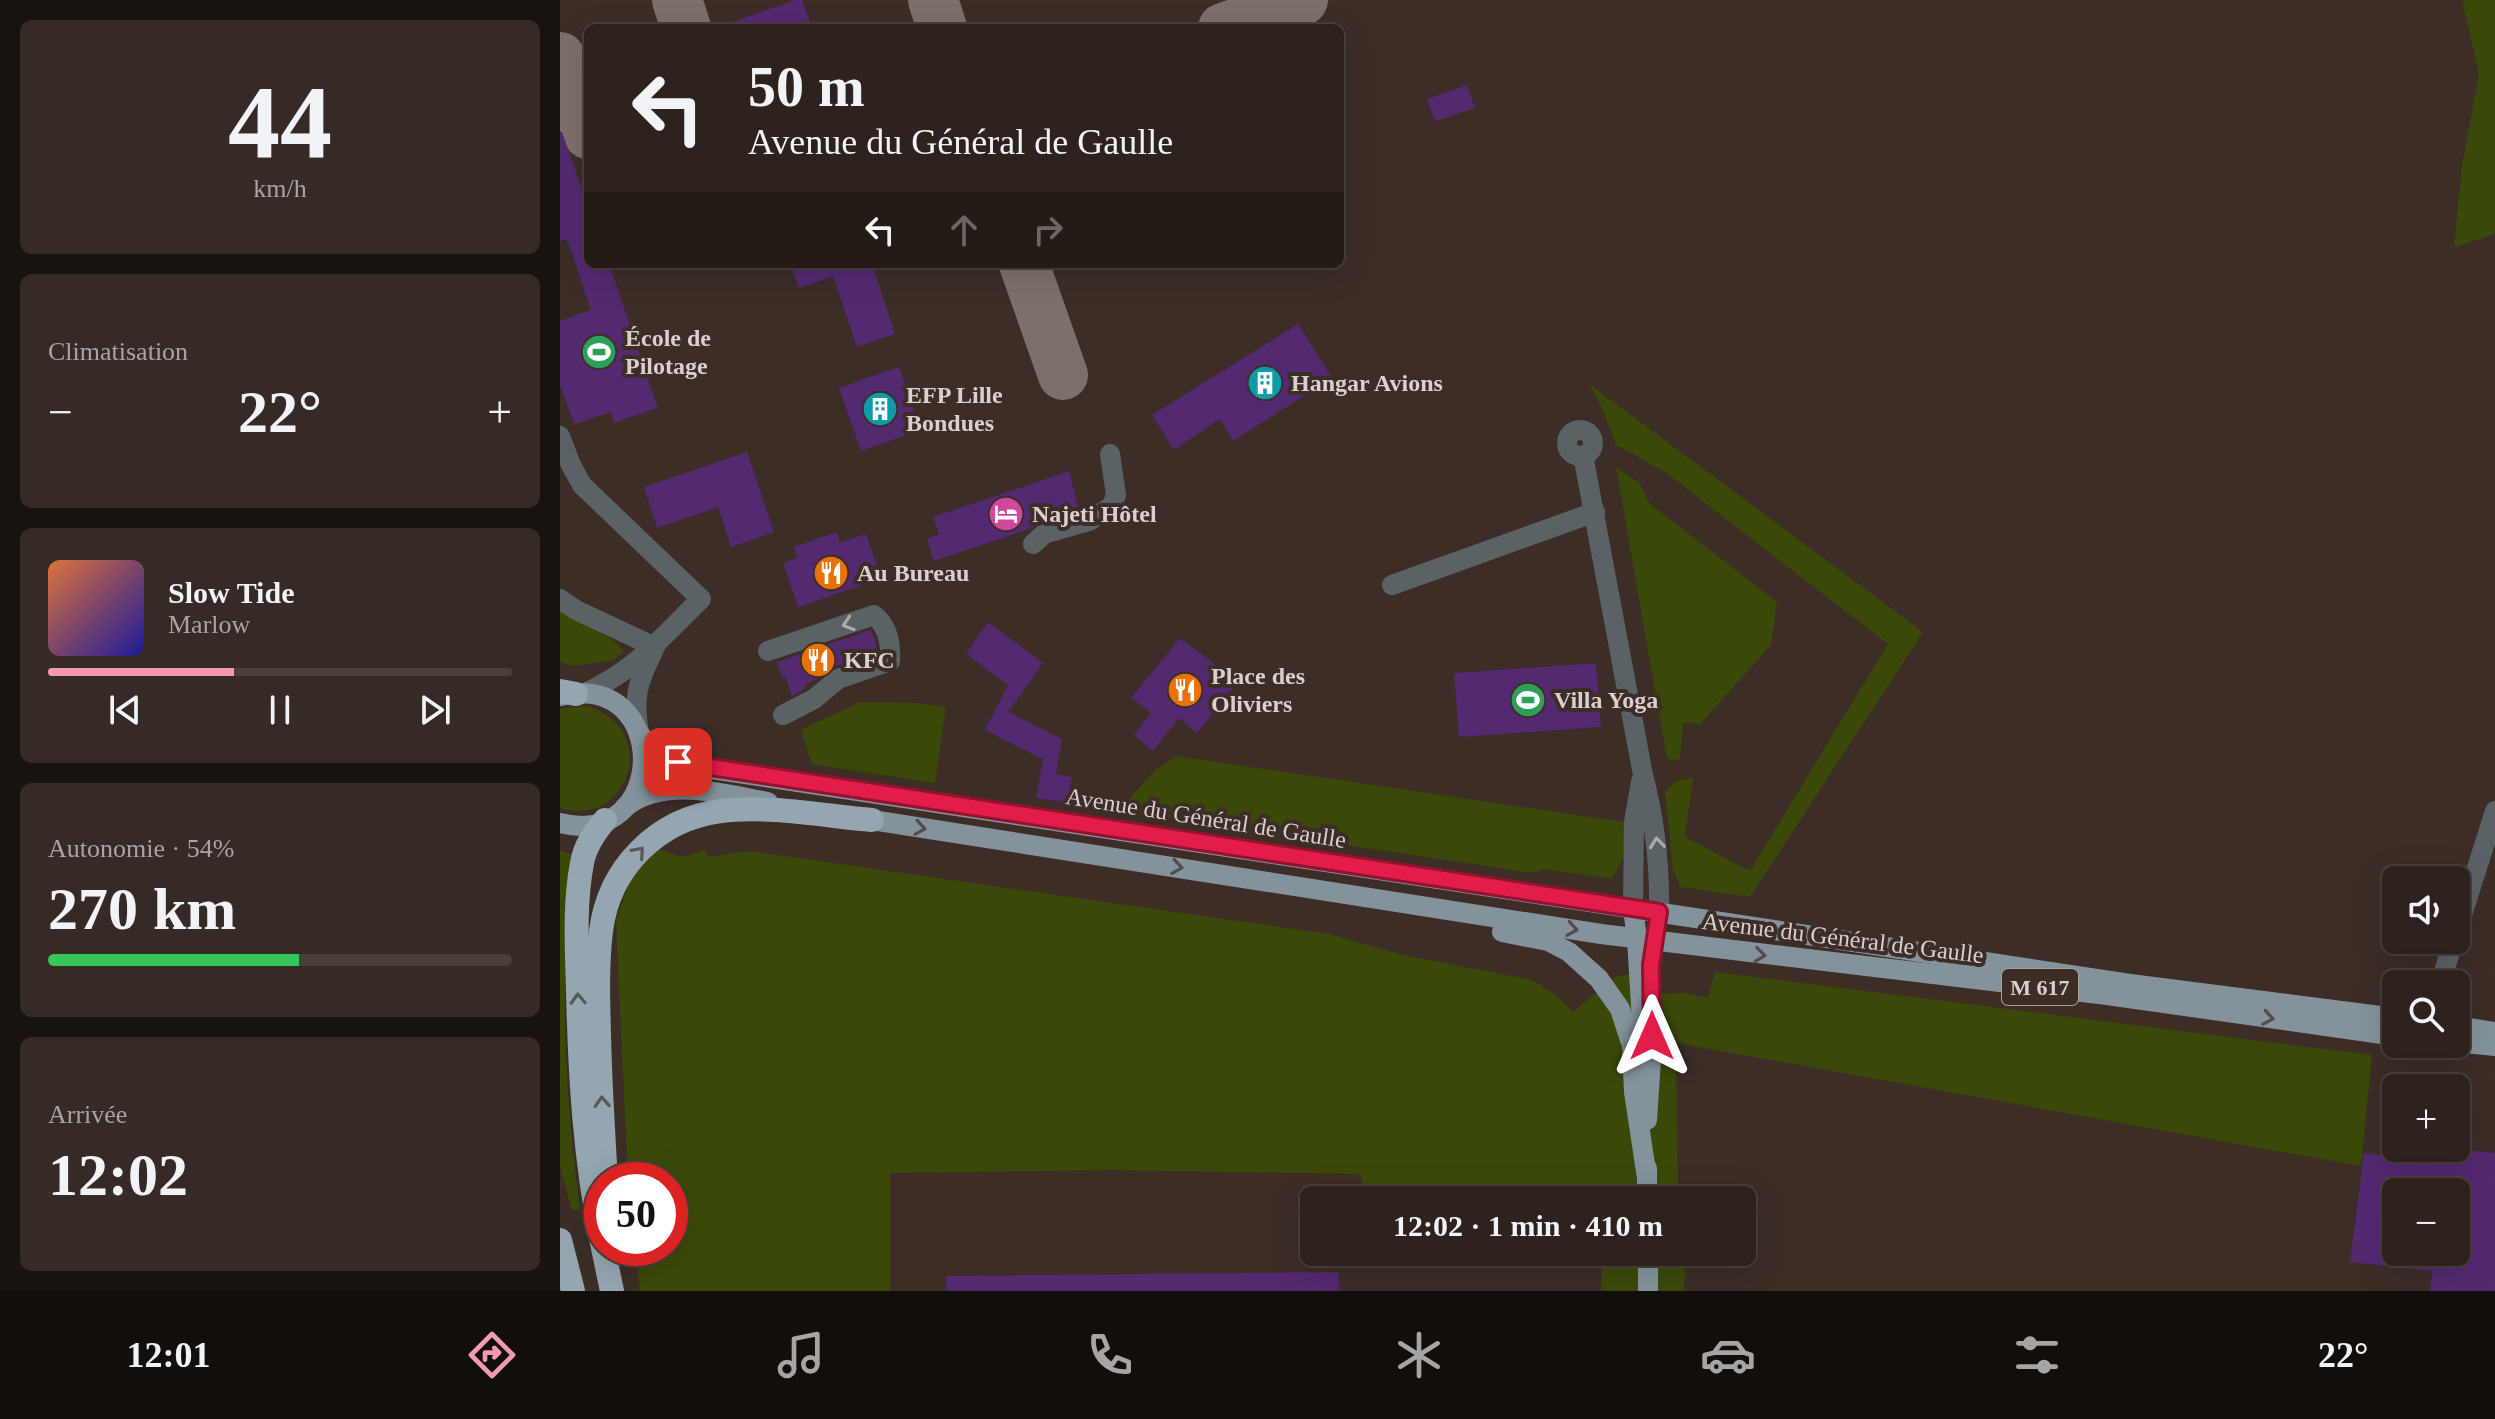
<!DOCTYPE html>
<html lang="fr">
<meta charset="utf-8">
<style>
:root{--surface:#2d221d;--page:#352a26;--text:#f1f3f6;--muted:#a7a4a4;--line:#483f3b;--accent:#f19ab1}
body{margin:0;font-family:Georgia,serif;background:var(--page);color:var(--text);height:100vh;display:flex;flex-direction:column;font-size:30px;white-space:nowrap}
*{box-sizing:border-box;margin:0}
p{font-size:26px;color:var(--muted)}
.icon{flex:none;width:44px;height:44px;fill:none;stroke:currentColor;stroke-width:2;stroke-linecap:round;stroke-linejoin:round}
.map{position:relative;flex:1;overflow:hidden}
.drawer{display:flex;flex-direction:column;gap:20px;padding:20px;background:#191310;width:560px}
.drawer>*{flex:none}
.hud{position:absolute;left:24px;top:24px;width:760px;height:244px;border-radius:12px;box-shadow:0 8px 32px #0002,0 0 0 2px var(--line);background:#2d221d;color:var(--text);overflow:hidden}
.buttons{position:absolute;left:1822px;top:866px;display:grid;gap:16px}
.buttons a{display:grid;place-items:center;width:88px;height:88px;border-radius:12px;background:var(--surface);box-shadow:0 8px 32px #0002,0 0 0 2px var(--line);font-size:40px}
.speed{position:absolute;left:24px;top:1162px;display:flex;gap:16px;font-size:40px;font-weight:700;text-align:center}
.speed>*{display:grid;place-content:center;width:104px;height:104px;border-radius:50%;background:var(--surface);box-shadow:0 8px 32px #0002,0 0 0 2px var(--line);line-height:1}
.speed .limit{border:12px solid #d22;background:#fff;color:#111}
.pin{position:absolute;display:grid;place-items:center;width:68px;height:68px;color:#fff;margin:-34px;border-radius:16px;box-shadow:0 4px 12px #0006}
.me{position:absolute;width:88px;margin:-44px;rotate:0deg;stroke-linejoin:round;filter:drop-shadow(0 0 6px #0008)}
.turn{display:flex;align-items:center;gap:28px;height:168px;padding:0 32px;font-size:36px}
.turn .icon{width:104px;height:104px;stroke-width:2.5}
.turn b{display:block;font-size:56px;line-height:68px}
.lanes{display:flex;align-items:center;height:76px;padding:0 32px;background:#0003;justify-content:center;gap:40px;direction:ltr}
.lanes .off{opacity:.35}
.big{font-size:60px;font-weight:700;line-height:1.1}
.drawer .widget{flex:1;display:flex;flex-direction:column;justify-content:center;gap:12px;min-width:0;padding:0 28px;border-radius:12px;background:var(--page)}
.drawer .dial{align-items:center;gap:0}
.dial b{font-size:104px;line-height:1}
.song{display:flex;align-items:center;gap:24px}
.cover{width:96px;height:96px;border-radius:12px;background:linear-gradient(135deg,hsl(20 70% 55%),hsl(240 70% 35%))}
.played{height:8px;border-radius:4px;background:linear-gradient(90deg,var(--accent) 40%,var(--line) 40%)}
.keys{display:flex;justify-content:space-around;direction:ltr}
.heat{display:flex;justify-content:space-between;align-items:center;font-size:44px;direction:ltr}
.charge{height:12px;border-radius:6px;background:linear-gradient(90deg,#34c759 54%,var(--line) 0)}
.trip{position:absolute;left:740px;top:1186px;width:456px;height:80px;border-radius:12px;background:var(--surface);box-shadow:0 8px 32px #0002,0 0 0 2px var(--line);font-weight:700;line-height:80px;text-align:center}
.tab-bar{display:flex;height:128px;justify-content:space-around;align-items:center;background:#120e0c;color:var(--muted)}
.tab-bar .icon{width:56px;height:56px}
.tab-bar .selected{color:var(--accent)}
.tab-bar b{font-size:36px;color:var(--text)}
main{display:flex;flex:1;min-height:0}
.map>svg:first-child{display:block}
.green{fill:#3b4908}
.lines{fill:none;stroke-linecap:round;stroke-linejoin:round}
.taxiway{stroke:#7d706b;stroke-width:50}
.building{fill:#532970;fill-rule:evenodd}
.minor{stroke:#5b6266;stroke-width:20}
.major{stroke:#84939b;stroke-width:20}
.highway{stroke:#94a6b0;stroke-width:24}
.oneway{stroke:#aeaaa8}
.oneway2{stroke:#524c4a}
.oneway3{stroke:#5b5757}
.route-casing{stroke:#92132f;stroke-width:20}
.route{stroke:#e11d48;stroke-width:14}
.labels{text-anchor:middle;stroke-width:8;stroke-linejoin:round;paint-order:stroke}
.shield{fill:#3c2d27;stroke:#ab9f9a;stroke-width:2}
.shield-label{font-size:22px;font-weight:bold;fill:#dad0cc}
.poi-label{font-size:24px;font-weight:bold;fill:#dad0cc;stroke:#3c2d27;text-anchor:start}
.street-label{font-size:24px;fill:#dad0cc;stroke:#3c2d27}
</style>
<main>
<section class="drawer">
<div class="widget dial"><b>44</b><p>km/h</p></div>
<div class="widget"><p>Climatisation</p>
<div class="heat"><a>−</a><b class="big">22°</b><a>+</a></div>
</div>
<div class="widget">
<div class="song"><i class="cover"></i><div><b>Slow Tide</b><p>Marlow</p></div></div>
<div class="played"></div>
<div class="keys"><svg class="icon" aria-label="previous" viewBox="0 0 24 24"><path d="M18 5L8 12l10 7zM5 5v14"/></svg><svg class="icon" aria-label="pause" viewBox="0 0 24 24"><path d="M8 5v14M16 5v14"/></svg><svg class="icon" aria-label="next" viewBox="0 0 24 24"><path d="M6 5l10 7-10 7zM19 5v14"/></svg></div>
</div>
<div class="widget"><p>Autonomie · 54%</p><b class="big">270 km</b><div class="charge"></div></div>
<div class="widget"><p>Arrivée</p><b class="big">12:02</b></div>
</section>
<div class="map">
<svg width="1935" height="1291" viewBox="0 0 1935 1291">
<rect width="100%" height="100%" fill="#3c2d27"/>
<g class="green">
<path d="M1902,0H1935V234L1894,247L1902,166L1919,73Z"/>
<path d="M1029,384L1363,632L1190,897L1121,887L1113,870L1105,792L1116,781L1133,778L1125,837L1190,871L1328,644L1105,472L1056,445L1043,410Z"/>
<path d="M1056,467L1080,484L1090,504L1217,602L1211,645L1140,724L1123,722L1120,760L1107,759Z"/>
<path d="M0,608L54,641L64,651L54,660L14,666L0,662Z"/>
<path d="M300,702L356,703L386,707L375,783L252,764L241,730Z"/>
<path d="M25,706C100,724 73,829 0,808V709Z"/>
<path d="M616,756L1064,822V857L1052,879L984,869L973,873L561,811L562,806L596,770Z"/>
<path d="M97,849L122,857L145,850L149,857L189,851L769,934L843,955L972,980L996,995L1013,1012L1055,977L1069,974L1072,995L1124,993L1148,998L1155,972L1812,1055L1801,1166L1116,1043L1118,1200H808L800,1174L550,1170L330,1173V1291H80L75,1248H110V1180H68L56,920L71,878Z"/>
<path d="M0,851L11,854C9,896 5,939 5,982C4,1058 10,1134 20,1209L12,1211L0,1166Z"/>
<path d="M1042,1252H1126L1124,1291H1041Z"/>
</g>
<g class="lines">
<g class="taxiway">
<path d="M117,0L126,28"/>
<path d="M373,0L382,28"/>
<path d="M663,28L743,0"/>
<path d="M0,57L28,134"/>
<path d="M464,264L503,375"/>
</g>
</g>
<g class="building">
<path d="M236,0H242L252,28H162L161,26Z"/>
<path d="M907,85L915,108L875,121L867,99Z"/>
<path d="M2,132L28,206V264H49L98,408L54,423L51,412L14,424L0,384V321L31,310L7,239L0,241V133Z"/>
<path d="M231,264H312L335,334L297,347L273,276L239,288Z"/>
<path d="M738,324L772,378L673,441L660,419L614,450L592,415Z"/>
<path d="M339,367L361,430L301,451L279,388Z"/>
<path d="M187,452L214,532L171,547L158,507L97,528L84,487Z"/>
<path d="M509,471L519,510L480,522L472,528L374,561L367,539L379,534L373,517Z"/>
<path d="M277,532L280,543L306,534L321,579L238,607L223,563L237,558L234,547Z"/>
<path d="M428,622L483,663L448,712L502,739L496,774L512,777L507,803L476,798L483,759L425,730L448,685L406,654Z"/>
<path d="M310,630L315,640L317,652L273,667L257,679L245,684L246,688L232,696L225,676L222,677L217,662Z"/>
<path d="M620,638L678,682L637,733L619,718L593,751L574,735L591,713L571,698Z"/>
<path d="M1036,663L1041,727L899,737L894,673Z"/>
<path d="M1897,1149L1935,1153V1291H1870L1872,1271L1790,1262L1804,1153L1895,1163ZM1836,1192H1896V1252H1836Z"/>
<path d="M778,1272L780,1291H387L386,1276Z"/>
</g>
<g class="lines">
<g class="minor">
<circle cx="1020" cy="443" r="13"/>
<path d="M0,436L11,465L22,485L141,599C101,638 76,670 23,694"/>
<path d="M1023,455L1083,775C1095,821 1100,865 1099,912"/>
<path d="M473,544L484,534L529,521L552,506L556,495L550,454"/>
<path d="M832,585L1035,512"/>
<path d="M0,599L16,610L95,647"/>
<path d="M208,651L314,615C328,626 331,644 330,661L278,679L254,699L223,715"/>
<path d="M79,733C73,698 77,683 93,652"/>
<path d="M1073,908L1074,822L1081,782"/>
<path d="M1896,934L1935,811"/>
<path d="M1880,984L1894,940"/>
</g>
<g class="major">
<path d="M0,696C113,670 108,851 0,823"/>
<path d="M79,733C94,756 105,759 132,766L1570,984L1836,1018"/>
<path d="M65,807C105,776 163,794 208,802"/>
<path d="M299,818L1041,934L1547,995L1836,1036"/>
<path d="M1073,908L1077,939L1084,1056"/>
<path d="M942,932L988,941L1009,952L1039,979L1060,1009L1072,1046L1074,1092L1087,1178"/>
<path d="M1896,1026L1935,1032"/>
<path d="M1896,1042L1935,1046"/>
<path d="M1087,1120L1092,1044"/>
<path d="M1087,1168V1200"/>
<path d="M1088,1252V1291"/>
</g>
<g class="highway">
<path d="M0,691L16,694"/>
<path d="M46,1180C43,1131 40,1083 39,1034C38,1000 37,964 41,931C49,867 98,819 161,811C207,805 265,816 312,820"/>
<path d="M0,1240L13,1291"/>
<path d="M42,1243C25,1160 20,1077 18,992C17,950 14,905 22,863C25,846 34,833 45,820"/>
<path d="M43,1248L52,1291"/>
</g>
</g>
<defs><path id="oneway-chevron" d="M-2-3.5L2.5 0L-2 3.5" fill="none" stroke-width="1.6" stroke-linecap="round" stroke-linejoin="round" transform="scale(2)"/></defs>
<g class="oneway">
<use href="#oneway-chevron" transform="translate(288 624) rotate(162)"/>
<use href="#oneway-chevron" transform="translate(1097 843) rotate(-96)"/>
</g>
<g class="oneway2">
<use href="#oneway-chevron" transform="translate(360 828) rotate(9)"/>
<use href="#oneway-chevron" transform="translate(617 867) rotate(9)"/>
<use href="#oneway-chevron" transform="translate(1012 929) rotate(9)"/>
<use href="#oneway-chevron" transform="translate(1200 955) rotate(7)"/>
<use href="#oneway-chevron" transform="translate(1708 1018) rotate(10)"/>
</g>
<g class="oneway3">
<use href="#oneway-chevron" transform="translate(79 852) rotate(-49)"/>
<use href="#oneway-chevron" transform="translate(18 999) rotate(-92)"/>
<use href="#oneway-chevron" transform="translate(42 1102) rotate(-93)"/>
</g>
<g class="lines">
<defs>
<path id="route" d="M118,762L1099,912L1091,965L1092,1036"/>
</defs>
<use href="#route" class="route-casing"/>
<use href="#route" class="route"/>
</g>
<defs>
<symbol id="stadium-disc" viewBox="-11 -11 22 22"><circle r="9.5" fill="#2e9e5b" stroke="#3c2d27"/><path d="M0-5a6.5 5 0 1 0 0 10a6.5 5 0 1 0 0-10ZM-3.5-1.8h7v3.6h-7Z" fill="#fff"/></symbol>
<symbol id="building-disc" viewBox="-11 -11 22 22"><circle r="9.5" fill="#0f9aa8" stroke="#3c2d27"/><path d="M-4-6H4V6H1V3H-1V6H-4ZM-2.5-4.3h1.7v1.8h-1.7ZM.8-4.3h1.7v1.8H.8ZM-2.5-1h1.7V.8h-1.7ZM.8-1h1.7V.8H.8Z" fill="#fff"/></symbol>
<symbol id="hotel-disc" viewBox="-11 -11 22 22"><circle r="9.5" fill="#d1479c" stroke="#3c2d27"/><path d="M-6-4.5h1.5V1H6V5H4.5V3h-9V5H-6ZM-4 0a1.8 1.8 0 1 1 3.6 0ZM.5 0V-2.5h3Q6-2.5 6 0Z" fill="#fff"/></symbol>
<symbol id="restaurant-disc" viewBox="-11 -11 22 22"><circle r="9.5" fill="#e8710a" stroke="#3c2d27"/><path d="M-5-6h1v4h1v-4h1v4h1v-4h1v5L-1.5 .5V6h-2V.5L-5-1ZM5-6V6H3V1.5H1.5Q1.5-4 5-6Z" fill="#fff"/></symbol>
</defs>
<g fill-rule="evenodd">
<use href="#stadium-disc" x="19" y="332" width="40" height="40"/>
<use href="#building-disc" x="685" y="363" width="40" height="40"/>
<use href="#building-disc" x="300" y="389" width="40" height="40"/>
<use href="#hotel-disc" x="426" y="494" width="40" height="40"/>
<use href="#restaurant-disc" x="251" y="553" width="40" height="40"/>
<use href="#restaurant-disc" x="238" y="640" width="40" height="40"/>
<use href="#restaurant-disc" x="605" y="670" width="40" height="40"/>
<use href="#stadium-disc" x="948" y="680" width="40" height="40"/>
</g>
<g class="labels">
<rect class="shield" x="1442" y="969" width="76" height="36" rx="6"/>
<g class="shield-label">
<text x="1480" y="995">M 617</text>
</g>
<g class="poi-label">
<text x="65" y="346">École de<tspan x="65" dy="28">Pilotage</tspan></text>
<text x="731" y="391">Hangar Avions</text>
<text x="346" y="403">EFP Lille<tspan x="346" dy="28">Bondues</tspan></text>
<text x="472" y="522">Najeti Hôtel</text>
<text x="297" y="581">Au Bureau</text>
<text x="284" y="668">KFC</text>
<text x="651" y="684">Place des<tspan x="651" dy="28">Oliviers</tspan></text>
<text x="994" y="708">Villa Yoga</text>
</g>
<g class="street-label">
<text transform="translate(646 818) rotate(9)" y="8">Avenue du Général de Gaulle</text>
<text transform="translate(1283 938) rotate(7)" y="8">Avenue du Général de Gaulle</text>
</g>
</g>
</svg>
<div class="buttons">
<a><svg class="icon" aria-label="sound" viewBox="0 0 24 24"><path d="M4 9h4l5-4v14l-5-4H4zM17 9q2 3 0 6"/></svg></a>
<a><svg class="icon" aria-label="search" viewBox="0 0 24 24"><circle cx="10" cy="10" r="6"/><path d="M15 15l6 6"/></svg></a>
<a>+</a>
<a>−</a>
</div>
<div class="speed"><div class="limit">50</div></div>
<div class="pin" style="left:118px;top:762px;background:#d93025"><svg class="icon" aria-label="arrive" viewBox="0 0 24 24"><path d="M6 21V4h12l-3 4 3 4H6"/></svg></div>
<svg class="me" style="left:1092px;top:1036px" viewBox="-20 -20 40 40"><path d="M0-17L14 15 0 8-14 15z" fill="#e11d48" stroke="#fff" stroke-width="4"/></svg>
<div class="trip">12:02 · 1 min · 410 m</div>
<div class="hud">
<div class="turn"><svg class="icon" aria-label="left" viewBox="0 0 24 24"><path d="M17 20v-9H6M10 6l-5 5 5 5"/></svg><div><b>50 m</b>Avenue du Général de Gaulle</div></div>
<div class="lanes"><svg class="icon" aria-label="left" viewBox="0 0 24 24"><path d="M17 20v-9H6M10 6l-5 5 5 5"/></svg><svg class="icon off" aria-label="ahead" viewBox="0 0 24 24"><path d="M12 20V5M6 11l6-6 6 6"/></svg><svg class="icon off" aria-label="right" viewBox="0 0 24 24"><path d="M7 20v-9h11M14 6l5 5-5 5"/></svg></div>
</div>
</div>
</main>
<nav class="tab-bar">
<b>12:01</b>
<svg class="icon selected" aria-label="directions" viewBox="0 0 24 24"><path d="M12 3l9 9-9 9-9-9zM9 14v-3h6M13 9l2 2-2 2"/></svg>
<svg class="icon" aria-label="music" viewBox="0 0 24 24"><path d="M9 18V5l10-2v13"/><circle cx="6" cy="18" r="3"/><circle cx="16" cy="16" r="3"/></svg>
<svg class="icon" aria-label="phone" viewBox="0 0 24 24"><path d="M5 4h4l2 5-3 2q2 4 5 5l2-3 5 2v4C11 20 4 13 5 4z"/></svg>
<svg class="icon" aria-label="climate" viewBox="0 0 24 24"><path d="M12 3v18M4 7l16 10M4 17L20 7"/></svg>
<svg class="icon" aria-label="car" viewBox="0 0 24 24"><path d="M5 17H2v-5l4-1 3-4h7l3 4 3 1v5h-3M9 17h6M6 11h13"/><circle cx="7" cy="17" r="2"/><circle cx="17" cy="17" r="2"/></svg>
<svg class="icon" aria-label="filters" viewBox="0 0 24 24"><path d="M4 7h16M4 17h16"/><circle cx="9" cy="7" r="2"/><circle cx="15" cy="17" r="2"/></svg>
<b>22°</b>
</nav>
